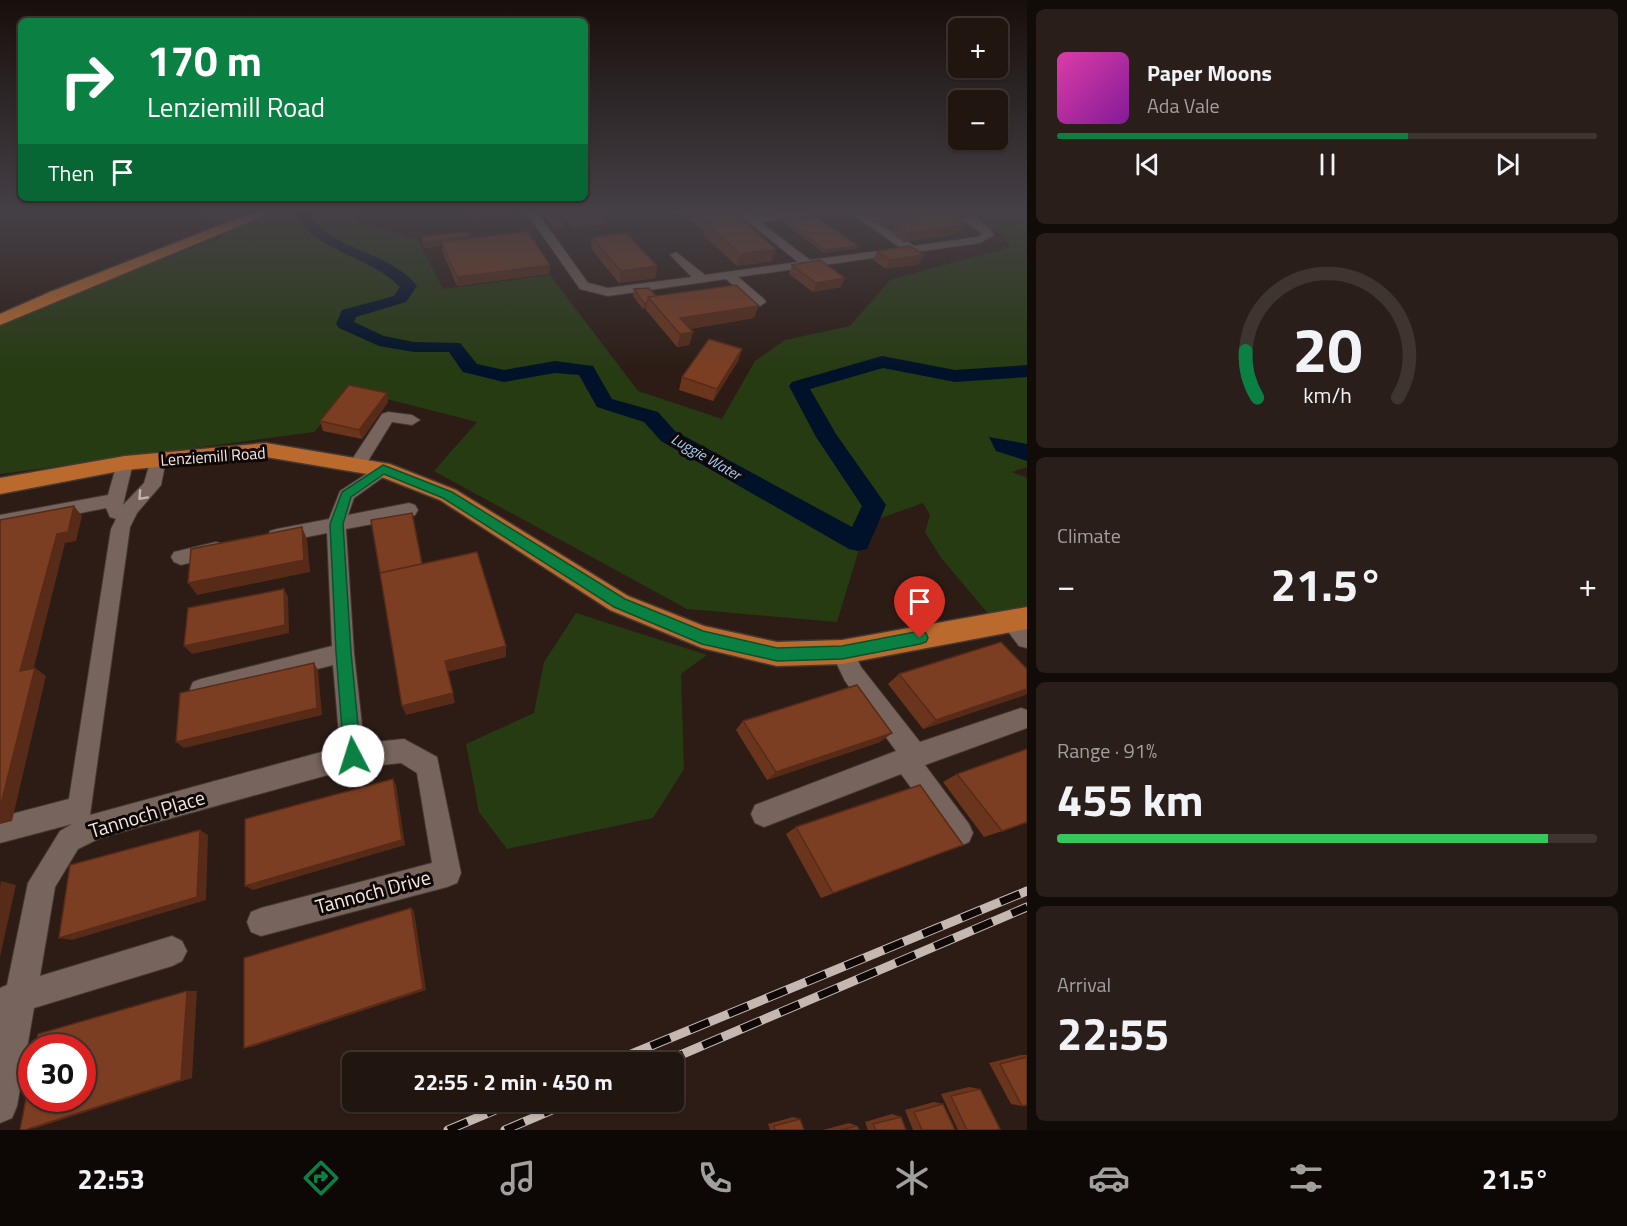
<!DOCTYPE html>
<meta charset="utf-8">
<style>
:root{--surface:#211510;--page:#291e19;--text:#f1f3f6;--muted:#a29f9f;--line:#3e3430;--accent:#0b8043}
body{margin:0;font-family:"Titillium Web",sans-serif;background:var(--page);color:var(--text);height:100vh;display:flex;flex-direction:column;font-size:22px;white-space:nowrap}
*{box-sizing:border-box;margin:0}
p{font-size:20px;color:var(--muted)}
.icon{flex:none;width:33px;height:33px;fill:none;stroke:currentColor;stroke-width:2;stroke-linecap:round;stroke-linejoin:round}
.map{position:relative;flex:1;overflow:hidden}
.sheet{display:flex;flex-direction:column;gap:9px;padding:9px;background:#120c09;width:600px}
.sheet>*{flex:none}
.guide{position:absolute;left:18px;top:18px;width:570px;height:183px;border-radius:9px;box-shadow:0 2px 4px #0004,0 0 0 2px var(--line);background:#0b8043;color:#fff;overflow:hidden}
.fabs{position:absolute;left:948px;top:18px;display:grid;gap:12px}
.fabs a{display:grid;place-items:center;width:60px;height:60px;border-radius:9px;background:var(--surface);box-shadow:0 2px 4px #0004,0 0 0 2px var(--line);font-size:30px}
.speed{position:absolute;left:18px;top:1034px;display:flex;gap:12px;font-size:30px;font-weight:700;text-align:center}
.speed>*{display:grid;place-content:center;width:78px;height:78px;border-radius:50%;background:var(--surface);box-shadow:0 2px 4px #0004,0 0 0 2px var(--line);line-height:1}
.speed .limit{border:9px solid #d22;background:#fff;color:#111}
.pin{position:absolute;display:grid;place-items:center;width:51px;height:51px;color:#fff;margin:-62px -26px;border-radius:50% 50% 50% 0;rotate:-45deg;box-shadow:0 0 6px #0007}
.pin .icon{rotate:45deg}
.me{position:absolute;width:66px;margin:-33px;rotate:355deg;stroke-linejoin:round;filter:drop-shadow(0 0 4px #0008)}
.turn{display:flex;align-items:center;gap:21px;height:126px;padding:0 30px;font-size:27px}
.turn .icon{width:78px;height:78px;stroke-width:2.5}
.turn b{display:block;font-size:42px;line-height:51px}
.then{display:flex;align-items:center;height:57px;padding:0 30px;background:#0003;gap:12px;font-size:22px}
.big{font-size:45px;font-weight:700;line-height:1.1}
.sheet .tile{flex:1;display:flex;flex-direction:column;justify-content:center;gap:9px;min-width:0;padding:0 21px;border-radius:9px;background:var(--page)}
.sheet .dial{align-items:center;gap:0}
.dial svg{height:156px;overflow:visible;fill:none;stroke:var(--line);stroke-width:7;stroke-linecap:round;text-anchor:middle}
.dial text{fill:var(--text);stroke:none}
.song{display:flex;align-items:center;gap:18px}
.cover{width:72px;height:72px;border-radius:9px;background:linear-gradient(135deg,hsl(320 70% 55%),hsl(290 70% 35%))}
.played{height:6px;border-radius:3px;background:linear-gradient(90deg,var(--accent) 65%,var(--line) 65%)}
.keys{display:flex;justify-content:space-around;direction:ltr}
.heat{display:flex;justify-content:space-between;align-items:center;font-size:33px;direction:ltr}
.charge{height:9px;border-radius:4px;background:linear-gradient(90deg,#34c759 91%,var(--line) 0)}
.trip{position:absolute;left:342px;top:1052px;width:342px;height:60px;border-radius:9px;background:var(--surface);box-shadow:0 2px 4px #0004,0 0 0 2px var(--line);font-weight:700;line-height:60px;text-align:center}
.dock{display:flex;height:96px;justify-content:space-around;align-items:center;background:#0d0806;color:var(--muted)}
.dock .icon{width:42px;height:42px}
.dock .active{color:var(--accent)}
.dock b{font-size:27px;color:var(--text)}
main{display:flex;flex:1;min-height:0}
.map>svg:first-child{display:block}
.green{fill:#263b12}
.water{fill:#001229}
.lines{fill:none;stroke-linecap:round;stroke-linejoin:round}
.river{fill:#001229;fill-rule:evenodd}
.minor-casing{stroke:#443833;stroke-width:2}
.major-casing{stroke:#443833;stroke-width:3}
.minor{fill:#77645c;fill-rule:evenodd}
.major{fill:#bb6a2d;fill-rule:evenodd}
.rail-casing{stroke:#c5b8b2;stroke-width:9}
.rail{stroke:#0f0806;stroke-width:7;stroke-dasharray:21;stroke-linecap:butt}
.wall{fill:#6b351d}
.shaded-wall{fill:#572b18}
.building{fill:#7c3e22;stroke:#572b18;stroke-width:1.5}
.oneway{stroke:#c1b3ac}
.route{fill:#0b8043;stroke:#07532c;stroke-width:1.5}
.labels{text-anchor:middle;stroke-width:6;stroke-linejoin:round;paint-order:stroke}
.far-water-label{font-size:15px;font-style:italic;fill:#a6cffb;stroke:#0f0806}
.street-label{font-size:16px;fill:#f3e7e2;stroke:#0f0806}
.near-street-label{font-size:20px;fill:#f3e7e2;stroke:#0f0806}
</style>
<main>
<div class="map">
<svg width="1027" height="1130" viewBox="0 0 1027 1130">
<rect width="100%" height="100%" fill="#2c1c15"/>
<g class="green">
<path d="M199,212H354L357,222L418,240L443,289L550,275L638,391L722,419L755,361L785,340L850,326L890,280L1010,247L1000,232L962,212H1027V467L1012,472L1027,478V606L991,617L942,559L925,532L930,515L923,503L867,523L837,622L687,609L434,471L477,422L351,390L314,432L0,474V322L82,287L223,237Z"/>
<path d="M576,613L707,655L681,674L684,769L653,818L507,849L479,812L466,744L534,713L544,662Z"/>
</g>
<path class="water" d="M989,437L1027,444V461L996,451Z"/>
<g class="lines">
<path class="river" d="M295,212H309C325,249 391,251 417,286L406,302L356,317L354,322L384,336L414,342L460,343L477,364L504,370L555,361L593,366L612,399L658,412L675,431L852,527L862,506L816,437L789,386L792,382L882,356L955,370L1027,365V377L955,382L883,368L810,389L836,434L886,505L867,549L858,551L849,549L661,441L644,422L597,407L579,375L555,373L504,382L463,372L449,352H414L379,346L339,328L336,324L342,310L394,296L400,287C371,256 311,251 295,212Z"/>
<defs>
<g id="minor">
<path d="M526,212H537L588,283L608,288L692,277L670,255L676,252L705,275L798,262L736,212H748L753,217L785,212H817L812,215L760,222L810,260L901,248L849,212H862L914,246L977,237L983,234L950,212C967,212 985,221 994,235L980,243L738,277L764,299L766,302L760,306L756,305L726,279L608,296L580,289Z"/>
<path d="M388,412L412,415L420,420L412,425L392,422L363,469H351L349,465L351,461L382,414Z"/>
<path d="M158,454L164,456L166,460L161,485L137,513L130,527L90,815L340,747L333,665L201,699L193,696L190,689L193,682L201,679L332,646L327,533L277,543L270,541L268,536L270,531L277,529L329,519L340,491L383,463L389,465L391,469L389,473L354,498L348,515L409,503L415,505L418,510L415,515L409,517L346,529L354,653L364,743L404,739L437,757L461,873L457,883L447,887L261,936L251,932L247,922L251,912L261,908L432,863L417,773L401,763L353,768L100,838L78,849L55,887L40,976L172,936L182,941L187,951L182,961L172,966L34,1008L17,1106L12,1118L0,1123V988L7,985L28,883L60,831L72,824L0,843V817L69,799L111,529L116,519L110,517L106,508L0,529V515L108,495L117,463L119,459H131L133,463L123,505L144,483L152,456Z"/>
<path d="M216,542L223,544L226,549L223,554L181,565L174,562L171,557L174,552Z"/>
<path d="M1011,613L1018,616L1027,625V648L1019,646L1001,622L1004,616Z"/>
<path d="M842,642L850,645L861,667L920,742L1021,708L1027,710V728L925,765L969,824L973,833L969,842L960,846L951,842L901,774L764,827L755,823L751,814L755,805L896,751L845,681L831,652L834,645Z"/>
</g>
<g id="major">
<path d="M254,212H273L0,325V314L50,292Z"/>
<path d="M266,443L390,464L456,490L628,596L704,626L777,642L842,640L1027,607V629L842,664L777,666L702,648L610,610L440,500L379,476L266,457L125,470L0,494V478L125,456Z"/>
</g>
</defs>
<use href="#minor" class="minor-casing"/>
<use href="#major" class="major-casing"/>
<use href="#minor" class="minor"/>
<use href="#major" class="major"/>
<defs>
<g id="rail">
<path d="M612,1062L1027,891"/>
<path d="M664,1062L1027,907"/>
<path d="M448,1130L517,1101"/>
<path d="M505,1130L573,1101"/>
</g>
</defs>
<use href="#rail" class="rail-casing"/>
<use href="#rail" class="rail"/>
</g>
<g class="wall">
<path d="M466,212H511V215L470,220Z"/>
<path d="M542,212H607L606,223L573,228L566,220H565L564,228L555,230Z"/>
<path d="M678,212H739L744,223L772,261L737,266L703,235L704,231L684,214V213L680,214Z"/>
<path d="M821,212H849L847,216L829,218Z"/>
<path d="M861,212H960L967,216L958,234L904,242L890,233L894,225L882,227L860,214Z"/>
<path d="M785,221L856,249L824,253L784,223Z"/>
<path d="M422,237L470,239L550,265L549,274L457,286L442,251V246L424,248Z"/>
<path d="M592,238L657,266L655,278L619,283L591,249Z"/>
<path d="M877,251L924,255L919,264L886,269L873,260Z"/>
<path d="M792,265L841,287L813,292L789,274Z"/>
<path d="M634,289L656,296L754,318L690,329L693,332L689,345L677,347L646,310V308L643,309L633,296Z"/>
<path d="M742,349L738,361L713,401L679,390L682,377Z"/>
<path d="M387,393L388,402L362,439L323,431L320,421Z"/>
<path d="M1027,669V693L1025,695L923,729L888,684L899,674Z"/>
<path d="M743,721L892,733L880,742L767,780L736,730Z"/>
<path d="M1027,749V823L984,837L943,782L957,774Z"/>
<path d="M796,827L963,845L821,898L786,834Z"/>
<path d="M1021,1055H1027V1105L1022,1106L1011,1104L989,1063Z"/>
<path d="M969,1087L980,1089L996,1130H958L941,1094Z"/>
<path d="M934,1102L943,1104L955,1130H913L905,1110Z"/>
<path d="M892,1114L901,1117L906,1130H868L865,1122Z"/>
<path d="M793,1117L800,1119L804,1130H770L768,1124Z"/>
<path d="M849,1123L857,1126L859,1130H823Z"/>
</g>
<g class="shaded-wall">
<path d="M470,212H511V215L470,220Z"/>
<path d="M560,212H567L566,220H565L564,228L555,230L556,218Z"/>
<path d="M607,212L606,223L573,228L574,216Z"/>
<path d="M832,212H849L847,216L829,218Z"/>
<path d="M911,215L907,224L882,227L885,219Z"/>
<path d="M745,218L743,226L706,223L704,231H703L705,223Z"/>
<path d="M963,225L958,234L904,242L908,233Z"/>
<path d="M470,236V242H441L442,246L424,248L423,242Z"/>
<path d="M858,246L856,249L824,253L825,250Z"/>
<path d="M776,249L772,261L737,266L740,254Z"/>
<path d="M924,255L919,264L886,269L890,260Z"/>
<path d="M550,265L549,274L457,286V277Z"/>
<path d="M657,266L655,278L619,283L621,271Z"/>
<path d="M845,278L841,287L813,292L816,283Z"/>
<path d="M648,302L646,308L643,309L644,303Z"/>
<path d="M759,306L754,318L677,331L680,318Z"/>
<path d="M693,332L689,345L677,347L680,334Z"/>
<path d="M742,349L738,361L713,401L717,389Z"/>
<path d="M387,393L388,402L362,439L359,430Z"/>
<path d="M74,506L82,516L76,541L65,543L31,679L20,671L57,534Z"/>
<path d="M302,527L307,539L310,572L197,595L188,583Z"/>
<path d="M284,589L288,597L289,633L192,654L184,646Z"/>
<path d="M506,646V657L447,672L445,661Z"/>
<path d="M314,663L318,670L322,715L184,748L176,742Z"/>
<path d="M35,668L46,676L12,821L0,824V808Z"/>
<path d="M1027,689V693L1025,695L923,729L936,720Z"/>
<path d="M453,693L455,703L406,715L402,706Z"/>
<path d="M892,733L880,742L767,780L776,772Z"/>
<path d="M393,779L396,785L405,845L253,890L245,886Z"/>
<path d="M200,830L208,835L206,900L72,940L59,938Z"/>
<path d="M1,881L16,885L0,957V887Z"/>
<path d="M411,908L414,911L426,990L252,1047L244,1048Z"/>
<path d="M187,991H197L192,1078L36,1128L25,1130Z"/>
</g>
<g class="building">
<path d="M551,212H562L565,217L556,218Z"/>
<path d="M571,212H605L574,216Z"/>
<path d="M693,212H739L745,218L705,223Z"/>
<path d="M875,212H960L967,216L949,217L963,225L908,233L894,225L920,221L911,215L885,219Z"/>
<path d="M816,217L858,246L825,250L785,221Z"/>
<path d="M740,219L776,249L740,254L706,223Z"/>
<path d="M467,232L470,236L423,242L422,237Z"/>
<path d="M528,232L550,265L457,277L441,242Z"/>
<path d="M626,233L657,266L621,271L592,238Z"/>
<path d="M910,246L924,255L890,260L877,251Z"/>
<path d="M820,260L845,278L816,283L792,265Z"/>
<path d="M736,285L759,306L680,318L693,332L680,334L648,297Z"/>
<path d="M649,288L656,296L648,297V302L644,303L634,289Z"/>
<path d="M709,339L742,349L717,389L682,377Z"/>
<path d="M349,385L387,393L359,430L320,421Z"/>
<path d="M74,506L68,532L57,534L20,671L35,668L0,808V520Z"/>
<path d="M412,513L422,564L380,573L371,520Z"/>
<path d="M302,527L304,560L188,583L191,549Z"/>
<path d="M477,552L506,646L445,661L453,693L402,706L380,573Z"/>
<path d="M284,589L285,625L184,646L188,608Z"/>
<path d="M1001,642L1027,669V689L936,720L899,674Z"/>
<path d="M314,663L317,708L176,742L180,693Z"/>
<path d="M857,685L892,733L776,772L743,721Z"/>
<path d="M1027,749V822L1002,831L957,774Z"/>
<path d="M393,779L402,840L245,886V819Z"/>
<path d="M920,785L963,845L833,893L796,827Z"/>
<path d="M200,830L197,897L59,938L70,865Z"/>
<path d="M411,908L423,989L244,1048V958Z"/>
<path d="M187,991L181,1080L25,1130H20L32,1067V1098H82V1047H35L38,1034Z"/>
<path d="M1027,1057V1105L1022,1106L1000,1064Z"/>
<path d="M980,1089L1000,1129L996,1130H967L951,1096Z"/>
<path d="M943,1104L955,1130H922L914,1112Z"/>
<path d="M901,1117L906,1130H876L873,1124Z"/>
<path d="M800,1119L804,1130H775L774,1126Z"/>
<path d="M857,1126L859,1130H840Z"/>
</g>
<defs><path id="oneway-chevron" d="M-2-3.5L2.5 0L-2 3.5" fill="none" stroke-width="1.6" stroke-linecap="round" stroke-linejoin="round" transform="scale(1.5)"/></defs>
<use class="oneway" href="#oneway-chevron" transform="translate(142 496) rotate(133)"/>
<linearGradient id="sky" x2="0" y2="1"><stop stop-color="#180f0c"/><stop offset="0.57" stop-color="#454046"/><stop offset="1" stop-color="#454046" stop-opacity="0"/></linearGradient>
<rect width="1027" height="371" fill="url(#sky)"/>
<path class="route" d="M383,465L452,492L625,599L703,631L777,648L842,646L920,631L926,633L928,638L926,642L920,644L842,659L777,661L702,644L614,607L443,498L384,474L351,497L343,524L351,652L361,756L359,762L353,765L347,762L344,756L336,652L330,524L342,492Z"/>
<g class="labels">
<g class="far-water-label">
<text transform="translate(706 457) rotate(30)" y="5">Luggie Water</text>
</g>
<g class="street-label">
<text transform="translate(213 456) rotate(-4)" y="6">Lenziemill Road</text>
</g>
<g class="near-street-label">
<text transform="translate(147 814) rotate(-17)" y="7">Tannoch Place</text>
<text transform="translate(373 892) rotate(-15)" y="7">Tannoch Drive</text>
</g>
</g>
</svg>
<div class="fabs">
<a>+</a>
<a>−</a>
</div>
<div class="speed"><div class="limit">30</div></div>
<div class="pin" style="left:920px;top:638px;background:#d93025"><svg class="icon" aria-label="arrive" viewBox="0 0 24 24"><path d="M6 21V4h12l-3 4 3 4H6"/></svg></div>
<svg class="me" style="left:353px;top:756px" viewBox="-20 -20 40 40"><circle r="19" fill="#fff"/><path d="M0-13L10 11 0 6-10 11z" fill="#0b8043"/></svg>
<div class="trip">22:55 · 2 min · 450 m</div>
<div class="guide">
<div class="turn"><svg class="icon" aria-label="right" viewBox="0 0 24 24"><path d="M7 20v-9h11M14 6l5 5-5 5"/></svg><div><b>170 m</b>Lenziemill Road</div></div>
<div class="then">Then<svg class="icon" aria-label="arrive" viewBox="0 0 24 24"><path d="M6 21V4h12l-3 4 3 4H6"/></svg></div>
</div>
</div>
<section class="sheet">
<div class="tile">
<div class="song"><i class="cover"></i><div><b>Paper Moons</b><p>Ada Vale</p></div></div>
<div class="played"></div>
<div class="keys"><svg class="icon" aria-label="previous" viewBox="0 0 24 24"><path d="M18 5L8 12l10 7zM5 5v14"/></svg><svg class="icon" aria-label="pause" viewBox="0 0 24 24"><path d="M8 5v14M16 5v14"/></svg><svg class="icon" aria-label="next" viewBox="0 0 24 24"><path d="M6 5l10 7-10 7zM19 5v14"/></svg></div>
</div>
<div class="tile dial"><svg viewBox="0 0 100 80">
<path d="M14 69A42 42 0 1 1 86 69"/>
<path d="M14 69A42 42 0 0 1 8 45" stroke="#0b8043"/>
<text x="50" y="56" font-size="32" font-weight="700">20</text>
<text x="50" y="72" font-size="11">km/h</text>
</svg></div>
<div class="tile"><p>Climate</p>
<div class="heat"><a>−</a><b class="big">21.5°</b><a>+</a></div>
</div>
<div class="tile"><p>Range · 91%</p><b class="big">455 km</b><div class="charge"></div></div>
<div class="tile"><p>Arrival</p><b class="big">22:55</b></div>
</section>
</main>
<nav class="dock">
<b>22:53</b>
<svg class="icon active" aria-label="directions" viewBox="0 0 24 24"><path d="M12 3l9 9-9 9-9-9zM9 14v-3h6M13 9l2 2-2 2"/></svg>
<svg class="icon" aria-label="music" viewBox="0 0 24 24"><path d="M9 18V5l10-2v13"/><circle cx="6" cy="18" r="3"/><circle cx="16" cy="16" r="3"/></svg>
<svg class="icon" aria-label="phone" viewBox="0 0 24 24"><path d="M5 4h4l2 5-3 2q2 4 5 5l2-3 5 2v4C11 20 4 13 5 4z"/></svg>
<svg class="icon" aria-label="climate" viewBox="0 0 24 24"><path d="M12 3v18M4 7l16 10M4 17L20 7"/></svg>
<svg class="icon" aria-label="car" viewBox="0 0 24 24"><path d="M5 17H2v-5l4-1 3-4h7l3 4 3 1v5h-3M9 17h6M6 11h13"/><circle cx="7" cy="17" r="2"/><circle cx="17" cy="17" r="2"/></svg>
<svg class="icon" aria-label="filters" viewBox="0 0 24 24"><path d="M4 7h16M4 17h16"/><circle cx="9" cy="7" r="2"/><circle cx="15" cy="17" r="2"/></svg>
<b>21.5°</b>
</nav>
